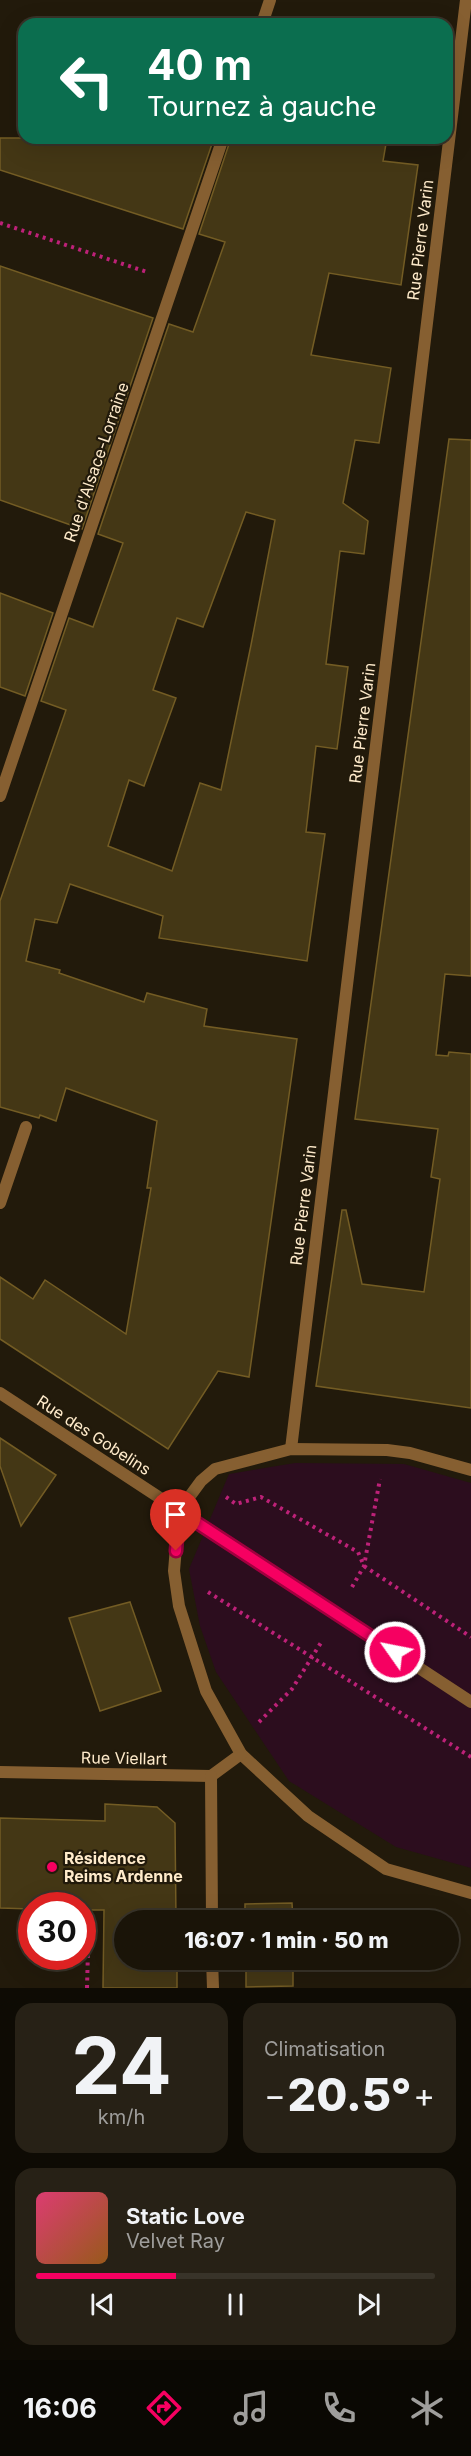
<!DOCTYPE html>
<html lang="fr">
<meta charset="utf-8">
<style>
:root{--surface:#1a1408;--page:#272116;--text:#f1f3f6;--muted:#9f9e9c;--line:#383329;--accent:#f60061}
body{margin:0;font-family:Inter,sans-serif;background:var(--page);color:var(--text);height:100vh;display:flex;flex-direction:column;font-size:22px;white-space:nowrap}
*{box-sizing:border-box;margin:0}
p{font-size:20px;color:var(--muted)}
.icon{flex:none;width:33px;height:33px;fill:none;stroke:currentColor;stroke-width:2;stroke-linecap:round;stroke-linejoin:round}
.map{position:relative;height:1988px;overflow:hidden}
.sheet{display:flex;flex-direction:column;gap:15px;padding:15px;background:#0e0b04;flex:1}
.sheet>*{flex:none}
.guide{position:absolute;left:18px;top:18px;width:435px;height:126px;border-radius:18px;box-shadow:0 6px 24px #0002,0 0 0 2px var(--line);background:#0b6e4f;color:#fff;overflow:hidden}
.speed{position:absolute;left:18px;top:1892px;display:flex;gap:12px;font-size:30px;font-weight:700;text-align:center}
.speed>*{display:grid;place-content:center;width:78px;height:78px;border-radius:50%;background:var(--surface);box-shadow:0 6px 24px #0002,0 0 0 2px var(--line);line-height:1}
.speed .limit{border:9px solid #d22;background:#fff;color:#111}
.pin{position:absolute;display:grid;place-items:center;width:51px;height:51px;color:#fff;margin:-62px -26px;border-radius:50% 50% 50% 0;rotate:-45deg;box-shadow:0 0 6px #0007}
.pin .icon{rotate:45deg}
.me{position:absolute;width:66px;margin:-33px;rotate:303deg;stroke-linejoin:round;filter:drop-shadow(0 0 4px #0008)}
.turn{display:flex;align-items:center;gap:21px;height:126px;padding:0 30px;font-size:27px}
.turn .icon{width:78px;height:78px;stroke-width:2.5}
.turn b{display:block;font-size:42px;line-height:51px}
.big{font-size:45px;font-weight:800;line-height:1.1}
.sheet .widget{flex:1;display:flex;flex-direction:column;justify-content:center;gap:9px;min-width:0;padding:0 21px;border-radius:18px;background:var(--page)}
.sheet .dial{align-items:center;gap:0}
.dial b{font-size:78px;line-height:1}
.song{display:flex;align-items:center;gap:18px}
.cover{width:72px;height:72px;border-radius:9px;background:linear-gradient(135deg,hsl(340 70% 55%),hsl(30 70% 35%))}
.played{height:6px;border-radius:3px;background:linear-gradient(90deg,var(--accent) 35%,var(--line) 35%)}
.keys{display:flex;justify-content:space-around;direction:ltr}
.heat{display:flex;justify-content:space-between;align-items:center;font-size:33px;direction:ltr}
.sheet .tiles{flex:1;display:grid;gap:15px;grid-template-columns:1fr 1fr}
.widget:last-child{grid-column:span 2}
.trip{position:absolute;left:114px;top:1910px;width:345px;height:60px;border-radius:30px;background:var(--surface);box-shadow:0 6px 24px #0002,0 0 0 2px var(--line);font-weight:800;line-height:60px;text-align:center}
.menu{display:flex;height:96px;justify-content:space-around;align-items:center;background:#0a0803;color:var(--muted)}
.menu .icon{width:42px;height:42px}
.menu .selected{color:var(--accent)}
.menu b{font-size:27px;color:var(--text)}
.map>svg:first-child{display:block}
.green{fill:#2c0d1e}
.building{fill:#443715;stroke:#735c24;stroke-width:1.5;fill-rule:evenodd}
.lines{fill:none;stroke-linecap:round;stroke-linejoin:round}
.path{stroke:#bd2178;stroke-width:4;stroke-dasharray:3 4.5;stroke-linecap:butt}
.service{stroke:#865f31;stroke-width:12}
.minor{stroke:#865f31;stroke-width:12}
.route-casing{stroke:#a0003f;stroke-width:15}
.route{stroke:#f60061;stroke-width:10}
.poi-dot{fill:#f60061;stroke:#221a0b;stroke-width:2}
.labels{text-anchor:middle;stroke-width:4.5;stroke-linejoin:round;paint-order:stroke}
.street-label{font-size:16px;fill:#ffebcb;stroke:#221a0b}
.poi-label{font-size:16px;font-weight:bold;fill:#ffebcb;stroke:#221a0b;text-anchor:start}
</style>
<div class="map">
<svg width="471" height="1988" viewBox="0 0 471 1988">
<rect width="100%" height="100%" fill="#221a0b"/>
<path class="green" d="M295,1463L404,1464L471,1483V1868L396,1847L289,1781L216,1672L200,1626L189,1569L229,1474Z"/>
<g class="building">
<path d="M0,138H214L183,229L0,170Z"/>
<path d="M231,138H387L383,161L418,165L401,285L329,273L311,355L391,368L379,443L355,440L343,503L368,521L364,554L340,551L326,664L348,667L337,749L316,746L306,832L325,834L307,961L159,938L163,916L70,884L57,923L35,919L26,961L60,970L59,973L144,1002L147,993L207,1009L204,1026L297,1039L249,1377L218,1371L168,1449L0,1339V1277L33,1299L45,1280L126,1334L151,1188H147L157,1121L66,1088L56,1121L40,1115L39,1118L0,1107V901L66,710L41,701L69,618L93,627L123,543L98,534L169,324L193,332L225,242L199,234ZM246,512L275,520L251,645L221,790L200,783L172,871L108,846L129,780L144,786L176,698L153,690L177,618L203,627Z"/>
<path d="M0,266L153,318L82,529L0,500Z"/>
<path d="M449,439L471,440V976L445,974L436,1055L448,1056L449,1052L471,1054V1408L316,1386L342,1210H346L362,1284L424,1292L440,1179L431,1177L438,1129L355,1119Z"/>
<path d="M0,593L53,613L25,696L0,687Z"/>
<path d="M0,1438L56,1475L21,1526L0,1466Z"/>
<path d="M130,1602L161,1691L100,1711L69,1618Z"/>
<path d="M105,1804L157,1807L175,1823L176,1920H124V1959H177V1988H103L104,1910H82V1905H32V1909L0,1908V1818L105,1821Z"/>
<path d="M292,1903L293,1920H245V1904Z"/>
<path d="M246,1959H293V1986L246,1987Z"/>
</g>
<g class="lines">
<g class="path">
<path d="M0,223L147,272"/>
<path d="M226,1497L236,1504L261,1497L358,1552L364,1566L471,1637"/>
<path d="M352,1587L364,1566L380,1479"/>
<path d="M208,1592L471,1757"/>
<path d="M259,1722L292,1689L322,1641"/>
<path d="M87,1988L89,1910"/>
</g>
<path class="service" d="M0,1203L26,1127"/>
<g class="minor">
<path d="M262,24L270,0"/>
<path d="M0,796L223,138"/>
<path d="M0,1393L471,1702"/>
<path d="M291,1449L466,0"/>
<path d="M471,1470L410,1453L387,1450L291,1449L215,1469L201,1481L179,1511L174,1571L179,1606L206,1691L241,1754L308,1816L386,1869L471,1893"/>
<path d="M0,1772L211,1776L241,1754"/>
<path d="M211,1776L212,1920"/>
<path d="M212,1959L213,1988"/>
</g>
</g>
<g class="lines">
<defs>
<path id="route" d="M176,1551L179,1511L395,1652"/>
</defs>
<use href="#route" class="route-casing"/>
<use href="#route" class="route"/>
</g>
<circle class="poi-dot" cx="52" cy="1867" r="6"/>
<g class="labels">
<g class="street-label">
<text transform="translate(420 240) rotate(-83)" y="6">Rue Pierre Varin</text>
<text transform="translate(96 462) rotate(-71)" y="6">Rue d'Alsace-Lorraine</text>
<text transform="translate(362 723) rotate(-83)" y="6">Rue Pierre Varin</text>
<text transform="translate(303 1205) rotate(-83)" y="6">Rue Pierre Varin</text>
<text transform="translate(94 1435) rotate(33)" y="6">Rue des Gobelins</text>
<text transform="translate(124 1758) rotate(1)" y="6">Rue Viellart</text>
</g>
<g class="poi-label">
<text x="64" y="1864">Résidence<tspan x="64" dy="18">Reims Ardenne</tspan></text>
</g>
</g>
</svg>
<div class="speed"><div class="limit">30</div></div>
<div class="pin" style="left:176px;top:1551px;background:#d93025"><svg class="icon" aria-label="arrive" viewBox="0 0 24 24"><path d="M6 21V4h12l-3 4 3 4H6"/></svg></div>
<svg class="me" style="left:395px;top:1652px" viewBox="-20 -20 40 40"><circle r="17" fill="#f60061" stroke="#fff" stroke-width="3"/><path d="M0-11L8 9 0 5-8 9z" fill="#fff"/></svg>
<div class="trip">16:07 · 1 min · 50 m</div>
<div class="guide">
<div class="turn"><svg class="icon" aria-label="left" viewBox="0 0 24 24"><path d="M17 20v-9H6M10 6l-5 5 5 5"/></svg><div><b>40 m</b>Tournez à gauche</div></div>
</div>
</div>
<section class="sheet">
<div class="tiles">
<div class="widget dial"><b>24</b><p>km/h</p></div>
<div class="widget"><p>Climatisation</p>
<div class="heat"><a>−</a><b class="big">20.5°</b><a>+</a></div>
</div>
<div class="widget">
<div class="song"><i class="cover"></i><div><b>Static Love</b><p>Velvet Ray</p></div></div>
<div class="played"></div>
<div class="keys"><svg class="icon" aria-label="previous" viewBox="0 0 24 24"><path d="M18 5L8 12l10 7zM5 5v14"/></svg><svg class="icon" aria-label="pause" viewBox="0 0 24 24"><path d="M8 5v14M16 5v14"/></svg><svg class="icon" aria-label="next" viewBox="0 0 24 24"><path d="M6 5l10 7-10 7zM19 5v14"/></svg></div>
</div>
</div>
</section>
<nav class="menu">
<b>16:06</b>
<svg class="icon selected" aria-label="directions" viewBox="0 0 24 24"><path d="M12 3l9 9-9 9-9-9zM9 14v-3h6M13 9l2 2-2 2"/></svg>
<svg class="icon" aria-label="music" viewBox="0 0 24 24"><path d="M9 18V5l10-2v13"/><circle cx="6" cy="18" r="3"/><circle cx="16" cy="16" r="3"/></svg>
<svg class="icon" aria-label="phone" viewBox="0 0 24 24"><path d="M5 4h4l2 5-3 2q2 4 5 5l2-3 5 2v4C11 20 4 13 5 4z"/></svg>
<svg class="icon" aria-label="climate" viewBox="0 0 24 24"><path d="M12 3v18M4 7l16 10M4 17L20 7"/></svg>
</nav>
